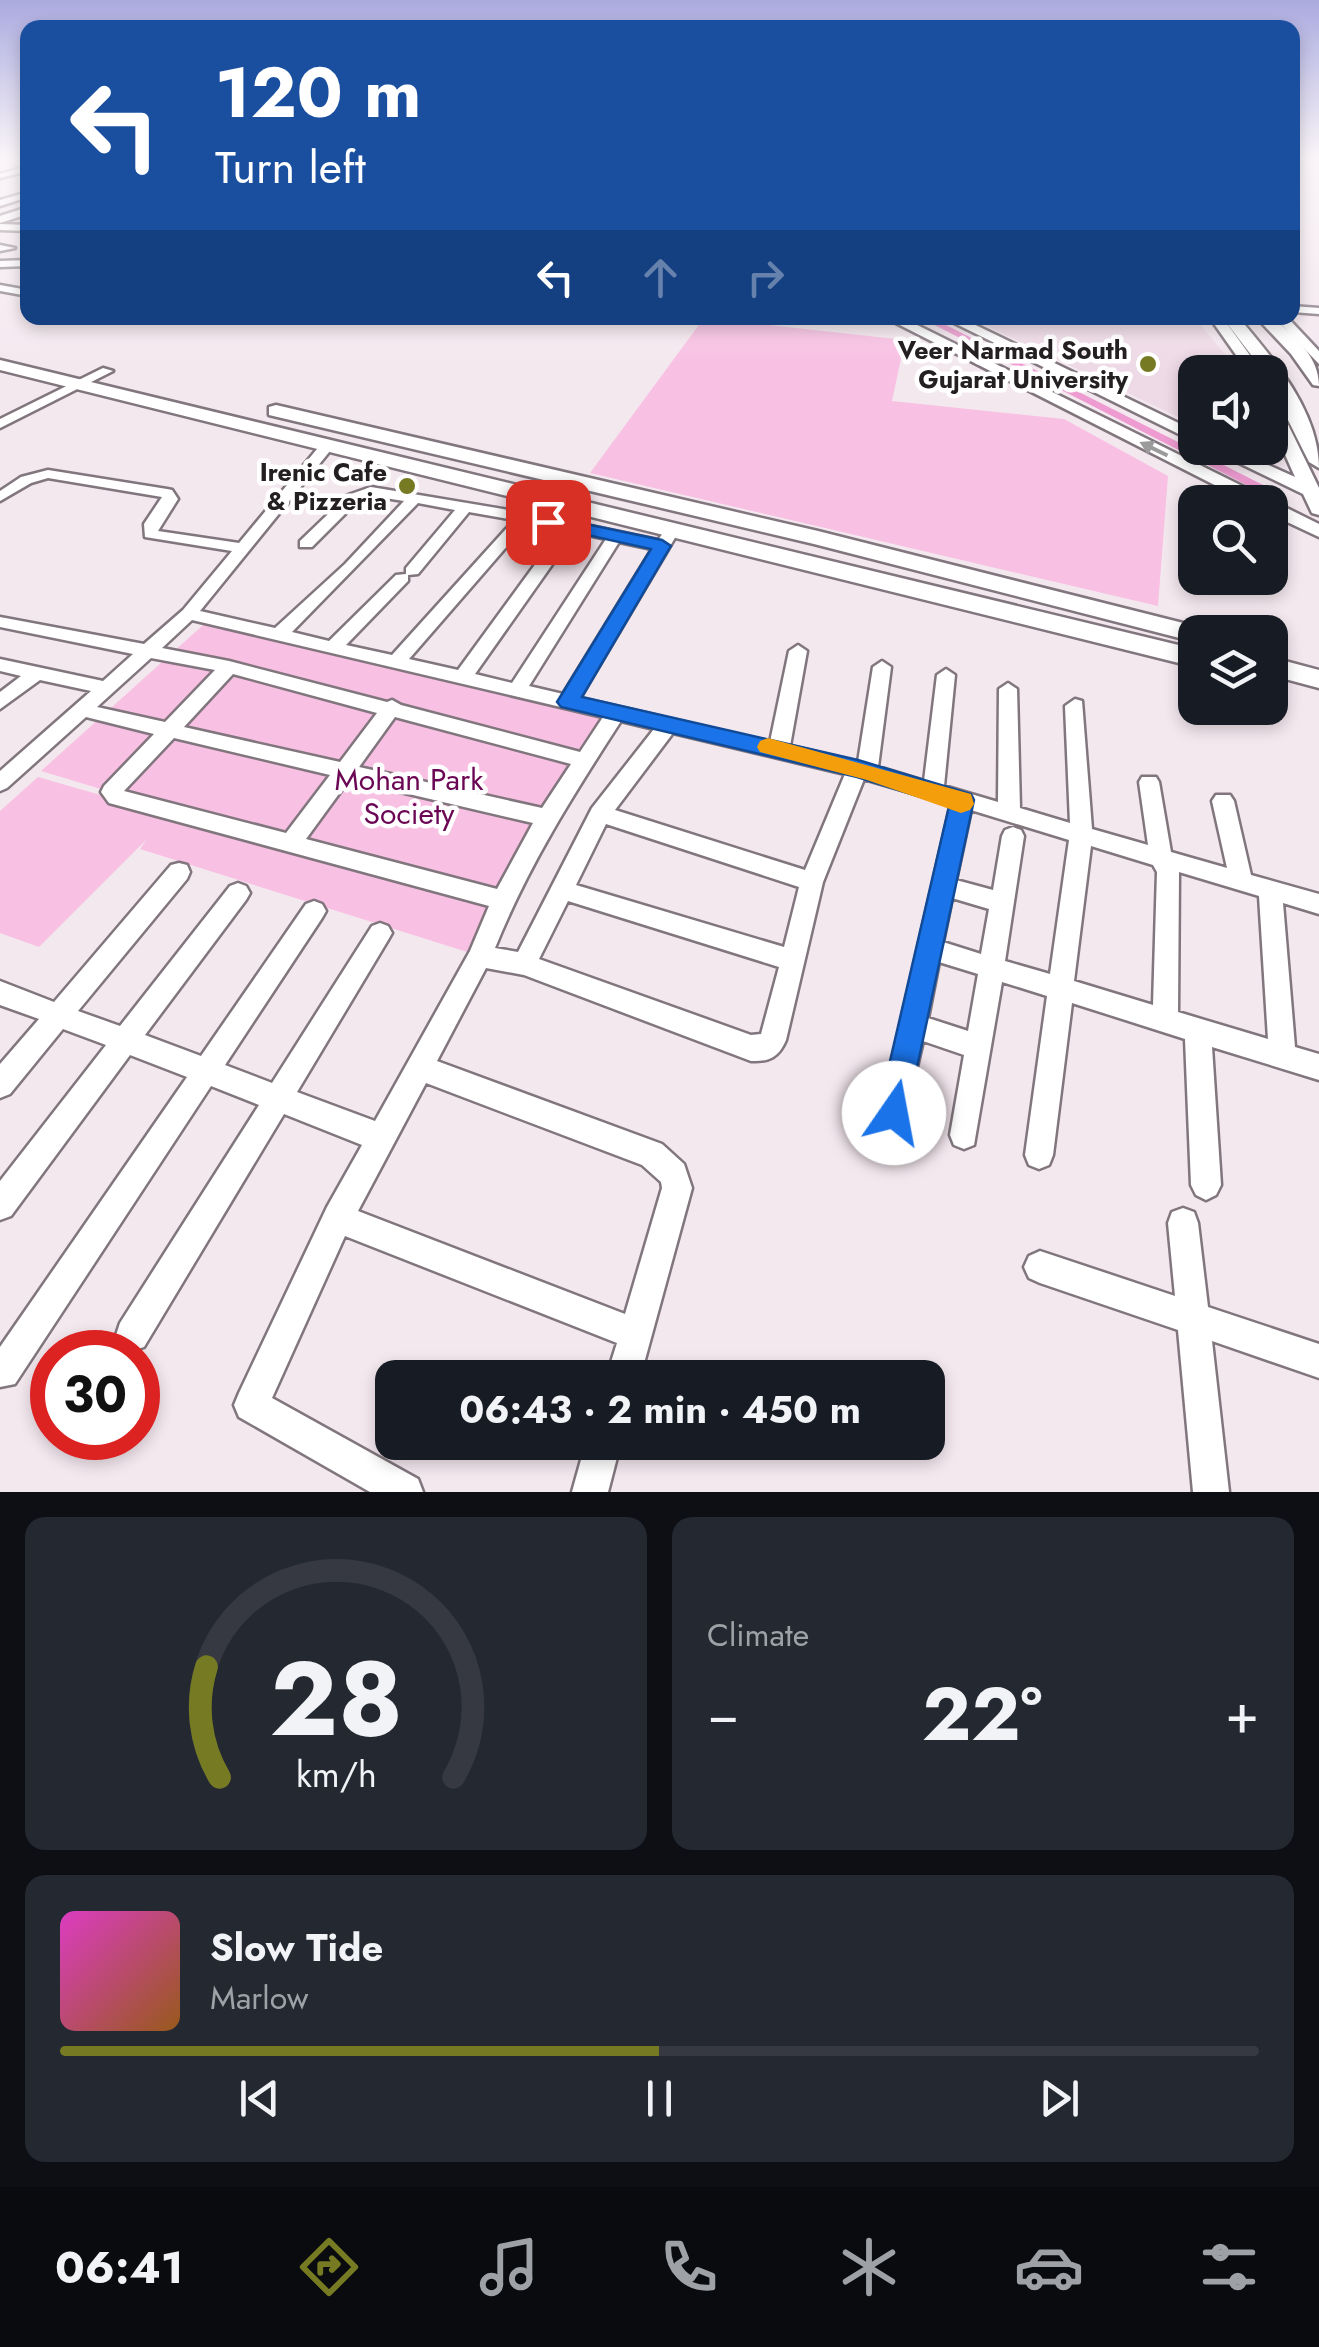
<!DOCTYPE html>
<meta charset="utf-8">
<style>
:root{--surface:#171b24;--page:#242831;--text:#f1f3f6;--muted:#9ea1a6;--line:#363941;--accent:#767a22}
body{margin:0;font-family:Jost,sans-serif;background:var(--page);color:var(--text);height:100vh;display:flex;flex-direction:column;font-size:38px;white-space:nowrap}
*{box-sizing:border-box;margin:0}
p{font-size:32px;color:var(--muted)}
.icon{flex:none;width:55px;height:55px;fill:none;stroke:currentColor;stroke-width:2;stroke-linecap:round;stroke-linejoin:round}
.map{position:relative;height:1492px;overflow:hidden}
.panel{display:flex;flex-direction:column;gap:25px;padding:25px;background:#0d0f14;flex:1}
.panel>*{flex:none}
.banner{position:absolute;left:20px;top:20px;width:1280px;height:305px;border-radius:20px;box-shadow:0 5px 15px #0003;background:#1a4fa0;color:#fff;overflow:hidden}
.fabs{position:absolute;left:1178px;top:355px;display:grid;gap:20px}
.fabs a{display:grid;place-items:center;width:110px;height:110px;border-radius:20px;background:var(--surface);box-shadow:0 5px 15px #0003;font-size:50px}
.speed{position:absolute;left:30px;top:1330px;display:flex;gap:20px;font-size:50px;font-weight:700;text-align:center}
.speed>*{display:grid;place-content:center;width:130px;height:130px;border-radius:50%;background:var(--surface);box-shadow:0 5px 15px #0003;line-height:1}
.speed .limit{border:15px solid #d22;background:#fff;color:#111}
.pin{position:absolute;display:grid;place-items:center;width:85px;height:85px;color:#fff;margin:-42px;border-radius:20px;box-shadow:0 5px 15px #0006}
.me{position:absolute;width:110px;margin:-55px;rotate:12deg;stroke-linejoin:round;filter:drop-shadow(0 0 8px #0008)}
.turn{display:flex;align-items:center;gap:35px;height:210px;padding:0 30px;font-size:45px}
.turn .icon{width:130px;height:130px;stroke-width:2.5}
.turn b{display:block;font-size:70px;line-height:85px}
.lanes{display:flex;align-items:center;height:95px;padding:0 30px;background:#0003;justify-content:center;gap:50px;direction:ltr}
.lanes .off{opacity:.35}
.big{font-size:75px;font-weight:700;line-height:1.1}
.panel .widget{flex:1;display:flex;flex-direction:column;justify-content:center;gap:15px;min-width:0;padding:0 35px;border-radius:20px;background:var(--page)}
.panel .dial{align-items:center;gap:0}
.dial svg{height:260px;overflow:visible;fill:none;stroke:var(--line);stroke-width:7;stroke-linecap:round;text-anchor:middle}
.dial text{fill:var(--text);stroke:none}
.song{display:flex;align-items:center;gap:30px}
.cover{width:120px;height:120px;border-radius:15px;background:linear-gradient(135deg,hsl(310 70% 55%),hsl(30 70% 35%))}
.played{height:10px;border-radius:5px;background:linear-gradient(90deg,var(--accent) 50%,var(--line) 50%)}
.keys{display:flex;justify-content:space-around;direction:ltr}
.heat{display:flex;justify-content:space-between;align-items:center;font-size:55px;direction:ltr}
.panel .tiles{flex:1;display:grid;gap:25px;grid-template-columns:1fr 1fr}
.widget:last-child{grid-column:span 2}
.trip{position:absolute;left:375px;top:1360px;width:570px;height:100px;border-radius:20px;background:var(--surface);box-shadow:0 5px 15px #0003;font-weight:700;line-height:100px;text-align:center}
.menu{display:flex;height:160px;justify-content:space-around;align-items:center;background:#090b0e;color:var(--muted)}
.menu .icon{width:70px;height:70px}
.menu .current{color:var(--accent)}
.menu b{font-size:45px;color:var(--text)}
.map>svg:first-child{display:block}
.built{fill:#eedae6}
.green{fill:#f8c0e3}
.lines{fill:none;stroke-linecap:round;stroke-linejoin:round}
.canal{fill:#ee9bd1;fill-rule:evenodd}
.minor-casing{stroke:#81767d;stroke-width:5}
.tertiary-casing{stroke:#81767d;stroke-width:5}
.secondary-casing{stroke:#81767d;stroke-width:5}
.minor{fill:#fff;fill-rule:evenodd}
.tertiary{fill:#fff;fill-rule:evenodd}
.secondary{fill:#fff;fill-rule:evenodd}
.oneway{fill:#9c9b9c}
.route{fill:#1a73e8;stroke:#114b97;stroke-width:2.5}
.slow{fill:#f59e0b}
.poi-dot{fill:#767a22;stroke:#fff;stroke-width:4}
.labels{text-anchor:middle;stroke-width:9;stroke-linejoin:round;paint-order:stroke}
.far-poi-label{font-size:25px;font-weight:bold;fill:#242022;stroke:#fff;text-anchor:end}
.park-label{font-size:30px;fill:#6a0653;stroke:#fff}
</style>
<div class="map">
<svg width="1319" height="1492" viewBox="0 0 1319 1492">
<rect width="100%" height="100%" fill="#f4e8ef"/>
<path class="built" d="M970,318H1195L1226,356L1232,372H1195V425Z"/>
<g class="green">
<path d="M704,318L905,340L892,401L1064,419L1168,476L1158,606L590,473Z"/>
<path d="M212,617L612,712L480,956L140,849L147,839L39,947L0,933V811L38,777L170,815L174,811L41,771Z"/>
</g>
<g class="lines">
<path class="canal" d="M921,318H932L1283,495L1272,498Z"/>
<defs>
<g id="minor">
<path d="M28,166V171L0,178V174Z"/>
<path d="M28,192V197L0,206V200Z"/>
<path d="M0,224L28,225V231L0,230Z"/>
<path d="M0,245L15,248L0,251Z"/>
<path d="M28,260V266L0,267V261Z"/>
<path d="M0,285L28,290V296L0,291Z"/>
<path d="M1292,306L1319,308V314L1292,312Z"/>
<path d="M103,368L113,371L0,428V419Z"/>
<path d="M322,443L334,446L200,611L275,628L345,564L404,501L372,496L358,501L312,547H300V541L348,495L371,487L521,512L531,506L538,510L535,515L567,521L578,512L586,517L581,524L658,540L663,533H673L676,536L580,698L770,742L789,651L798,645L807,651L790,746L858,762L873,667L882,661L891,667L878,767L924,781L937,675L946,669L955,675L944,786L998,802L999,689L1008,683L1017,689L1020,808L1070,823L1065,706L1075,699L1082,701L1092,829L1148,845L1139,782L1142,777H1156L1159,782L1171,852L1227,868L1212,801L1216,795H1230L1234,801L1251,875L1319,894V914L1283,903L1295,1047L1319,1054V1080L1212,1047L1221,1185L1216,1195L1206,1200L1196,1195L1191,1185L1185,1039L1072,1003L1053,1155L1049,1165L1039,1169L1029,1165L1025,1155L1047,996L1002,982L974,1145L964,1149L954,1145L950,1135L964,1055L923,1041L904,1123L894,1127L884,1123L880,1113L951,804L864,779L823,882L786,1040C779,1057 769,1062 751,1061L524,975L486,968L437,1061L662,1144L684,1164L692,1188L640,1378H606L617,1343L345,1236L272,1398L418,1479L423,1492H370L239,1417L234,1405L239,1393L327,1207L362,1145L284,1114L144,1347L132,1351L120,1347L116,1335L120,1323L259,1105L211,1086L15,1384L0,1387V1347L187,1077L130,1055L11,1216L0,1220V1181L106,1045L63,1029L10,1094L0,1098V1064L39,1019L0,1005V981L54,1002L171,865L179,863L187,865L190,872L187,879L78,1011L120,1026L230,886L238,883L246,886L250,893L246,900L145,1035L201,1056L306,904L314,901L322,904L326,911L322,918L225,1065L272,1083L372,926L380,923L388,926L392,933L388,940L297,1092L375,1121L470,951L489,906L109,803L101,792L104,786L154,734L86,717L7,788L0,791V771L91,691L40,680L0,709V692L21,676L0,671V659L103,681L133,654L0,627V617L144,644L183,610L232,551L145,537L144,524L162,497L48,478L31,483L0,501V491L21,477L48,470L167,489L172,490L178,499L158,531L239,543ZM418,503L455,510L406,568V574L396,575L329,641L292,632ZM469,512L514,520L392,655L346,645L408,581V575L418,574ZM528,522L561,529L458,670L409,659ZM575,532L606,539L512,683L475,674ZM619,542L652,549L563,694L529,686ZM192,620L603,717L580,752L401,705L392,700L387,702L229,661L162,648ZM151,658L215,670L165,722L97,707ZM233,674L377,713L340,762L184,727ZM395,717L571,764L542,808L359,767ZM621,721L654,729L592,808L518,952L495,948C528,866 573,795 621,721ZM673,733L845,774L805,870L615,810ZM174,738L330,775L286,833L124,791ZM349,780L533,823L497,889L306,839ZM971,810L1069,840L1050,974L1005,961L1024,836L1021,830L1013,827L1005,830L1002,836L993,890L956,880ZM606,824L799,887L784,947L576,885ZM1091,846L1153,865L1157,872L1153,1005L1074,981ZM1179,872L1259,896L1268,1039L1178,1012ZM952,898L989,909L981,954L943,942ZM568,901L779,967L761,1034L751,1035L539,959ZM939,962L978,974L968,1031L928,1018ZM426,1083L642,1165L661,1182L662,1188L625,1314L358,1211Z"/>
<path d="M1183,1208L1194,1212L1198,1223L1208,1307L1319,1344V1378L1212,1341L1229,1492H1193L1178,1330L1040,1283L1029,1278L1024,1267L1029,1256L1040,1251L1175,1296L1168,1223L1172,1212Z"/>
<path d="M586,1442H621L608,1492H572Z"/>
</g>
<g id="tertiary">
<path d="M28,207V214L0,223V216Z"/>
<path d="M886,318H903L1319,524V537L1270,514V502H1248Z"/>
<path d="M944,318H961L1195,431V442Z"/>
<path d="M1210,318H1223L1262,372H1248Z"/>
<path d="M1275,318H1288L1319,351V364Z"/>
<path d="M1270,399L1278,404L1319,488V515L1312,513L1303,494L1208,448H1230L1295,477L1270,421Z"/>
</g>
<g id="secondary">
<path d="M1223,318H1239C1274,359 1319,412 1319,468L1309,462L1270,384V372H1264Z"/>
<path d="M1257,318H1274C1295,338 1319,356 1319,386L1313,385L1291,354Z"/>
<path d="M0,360L1195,649V667L0,370Z"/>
<path d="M276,405L818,531L1195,626L1207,632H1195V642L814,544L269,415V407Z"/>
<path d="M1270,657L1319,670V688L1270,675Z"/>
</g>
</defs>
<use href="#minor" class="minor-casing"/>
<use href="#tertiary" class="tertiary-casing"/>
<use href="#secondary" class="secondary-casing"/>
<use href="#minor" class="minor"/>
<use href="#tertiary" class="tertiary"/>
<use href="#secondary" class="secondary"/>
</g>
<defs><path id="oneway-solid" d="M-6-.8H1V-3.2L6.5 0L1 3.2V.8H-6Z" transform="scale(2.5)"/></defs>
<use class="oneway" href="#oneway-solid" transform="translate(1154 449) rotate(-154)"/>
<linearGradient id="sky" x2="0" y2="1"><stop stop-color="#aaaadf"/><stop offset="0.43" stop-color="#faf5f8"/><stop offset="1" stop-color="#faf5f8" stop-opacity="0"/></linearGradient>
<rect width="1319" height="366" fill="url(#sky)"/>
<path class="route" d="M548,516L662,540L671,546L582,697L858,760L971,794L974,800L905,1124L894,1129L883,1124L878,1113L949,806L857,777L561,707L557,702L651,549L542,525V518Z"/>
<path class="slow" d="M768,738L971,794L974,804L970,810L961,813L867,780L760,752L757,747L760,741Z"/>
<g class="poi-dot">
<circle cx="1148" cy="364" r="10"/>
<circle cx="407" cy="486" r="10"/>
</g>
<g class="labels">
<g class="far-poi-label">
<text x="1128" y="359">Veer Narmad South<tspan x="1128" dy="29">Gujarat University</tspan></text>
<text x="387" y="481">Irenic Cafe<tspan x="387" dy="29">&amp; Pizzeria</tspan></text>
</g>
<g class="park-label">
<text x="409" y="790">Mohan Park<tspan x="409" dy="34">Society</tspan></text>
</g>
</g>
</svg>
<div class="fabs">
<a><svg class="icon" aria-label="sound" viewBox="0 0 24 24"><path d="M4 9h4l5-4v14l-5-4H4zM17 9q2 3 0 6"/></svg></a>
<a><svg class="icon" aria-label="search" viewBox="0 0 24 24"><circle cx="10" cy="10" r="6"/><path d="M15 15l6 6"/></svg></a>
<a><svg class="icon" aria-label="layers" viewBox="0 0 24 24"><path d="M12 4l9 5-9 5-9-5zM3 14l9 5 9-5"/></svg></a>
</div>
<div class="speed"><div class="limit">30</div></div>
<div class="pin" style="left:548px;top:522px;background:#d93025"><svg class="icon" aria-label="arrive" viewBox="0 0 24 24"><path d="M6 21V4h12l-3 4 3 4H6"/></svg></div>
<svg class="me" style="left:894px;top:1113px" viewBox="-20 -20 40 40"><circle r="19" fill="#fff"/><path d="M0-13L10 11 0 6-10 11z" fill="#1a73e8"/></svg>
<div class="trip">06:43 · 2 min · 450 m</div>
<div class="banner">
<div class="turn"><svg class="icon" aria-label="left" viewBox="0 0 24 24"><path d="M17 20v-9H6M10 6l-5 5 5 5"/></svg><div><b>120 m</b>Turn left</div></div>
<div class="lanes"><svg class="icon" aria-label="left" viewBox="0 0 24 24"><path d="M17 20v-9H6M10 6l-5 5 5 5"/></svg><svg class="icon off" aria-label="ahead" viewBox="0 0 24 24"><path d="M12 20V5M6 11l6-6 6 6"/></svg><svg class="icon off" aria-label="right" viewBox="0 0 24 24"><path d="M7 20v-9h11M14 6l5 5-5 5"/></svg></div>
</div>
</div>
<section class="panel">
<div class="tiles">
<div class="widget dial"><svg viewBox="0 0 100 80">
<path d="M14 69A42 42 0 1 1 86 69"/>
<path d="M14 69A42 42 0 0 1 10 35" stroke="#767a22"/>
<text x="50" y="56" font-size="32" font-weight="700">28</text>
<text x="50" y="72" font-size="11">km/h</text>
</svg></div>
<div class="widget"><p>Climate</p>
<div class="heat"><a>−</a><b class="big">22°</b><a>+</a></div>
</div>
<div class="widget">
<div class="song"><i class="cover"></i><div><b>Slow Tide</b><p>Marlow</p></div></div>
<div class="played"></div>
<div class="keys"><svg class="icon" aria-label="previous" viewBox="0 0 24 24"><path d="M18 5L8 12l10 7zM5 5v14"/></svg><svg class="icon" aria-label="pause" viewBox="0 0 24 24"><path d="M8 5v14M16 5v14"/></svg><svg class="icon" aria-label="next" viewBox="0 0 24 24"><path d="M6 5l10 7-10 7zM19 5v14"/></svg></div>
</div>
</div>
</section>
<nav class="menu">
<b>06:41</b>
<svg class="icon current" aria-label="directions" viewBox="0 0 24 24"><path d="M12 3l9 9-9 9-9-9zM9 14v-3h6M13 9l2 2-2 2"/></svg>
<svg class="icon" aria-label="music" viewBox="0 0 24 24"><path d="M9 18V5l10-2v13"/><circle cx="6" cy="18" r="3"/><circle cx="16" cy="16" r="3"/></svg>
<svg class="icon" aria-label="phone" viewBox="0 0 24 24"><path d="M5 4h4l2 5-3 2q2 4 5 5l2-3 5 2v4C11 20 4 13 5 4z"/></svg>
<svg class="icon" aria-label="climate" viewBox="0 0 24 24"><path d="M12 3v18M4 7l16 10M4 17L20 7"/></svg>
<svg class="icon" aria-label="car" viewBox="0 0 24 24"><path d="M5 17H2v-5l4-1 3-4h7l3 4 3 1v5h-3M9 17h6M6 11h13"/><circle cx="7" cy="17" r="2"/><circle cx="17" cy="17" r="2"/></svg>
<svg class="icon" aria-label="filters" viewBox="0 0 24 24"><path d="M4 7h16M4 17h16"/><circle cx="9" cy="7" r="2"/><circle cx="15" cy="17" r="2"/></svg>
</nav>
